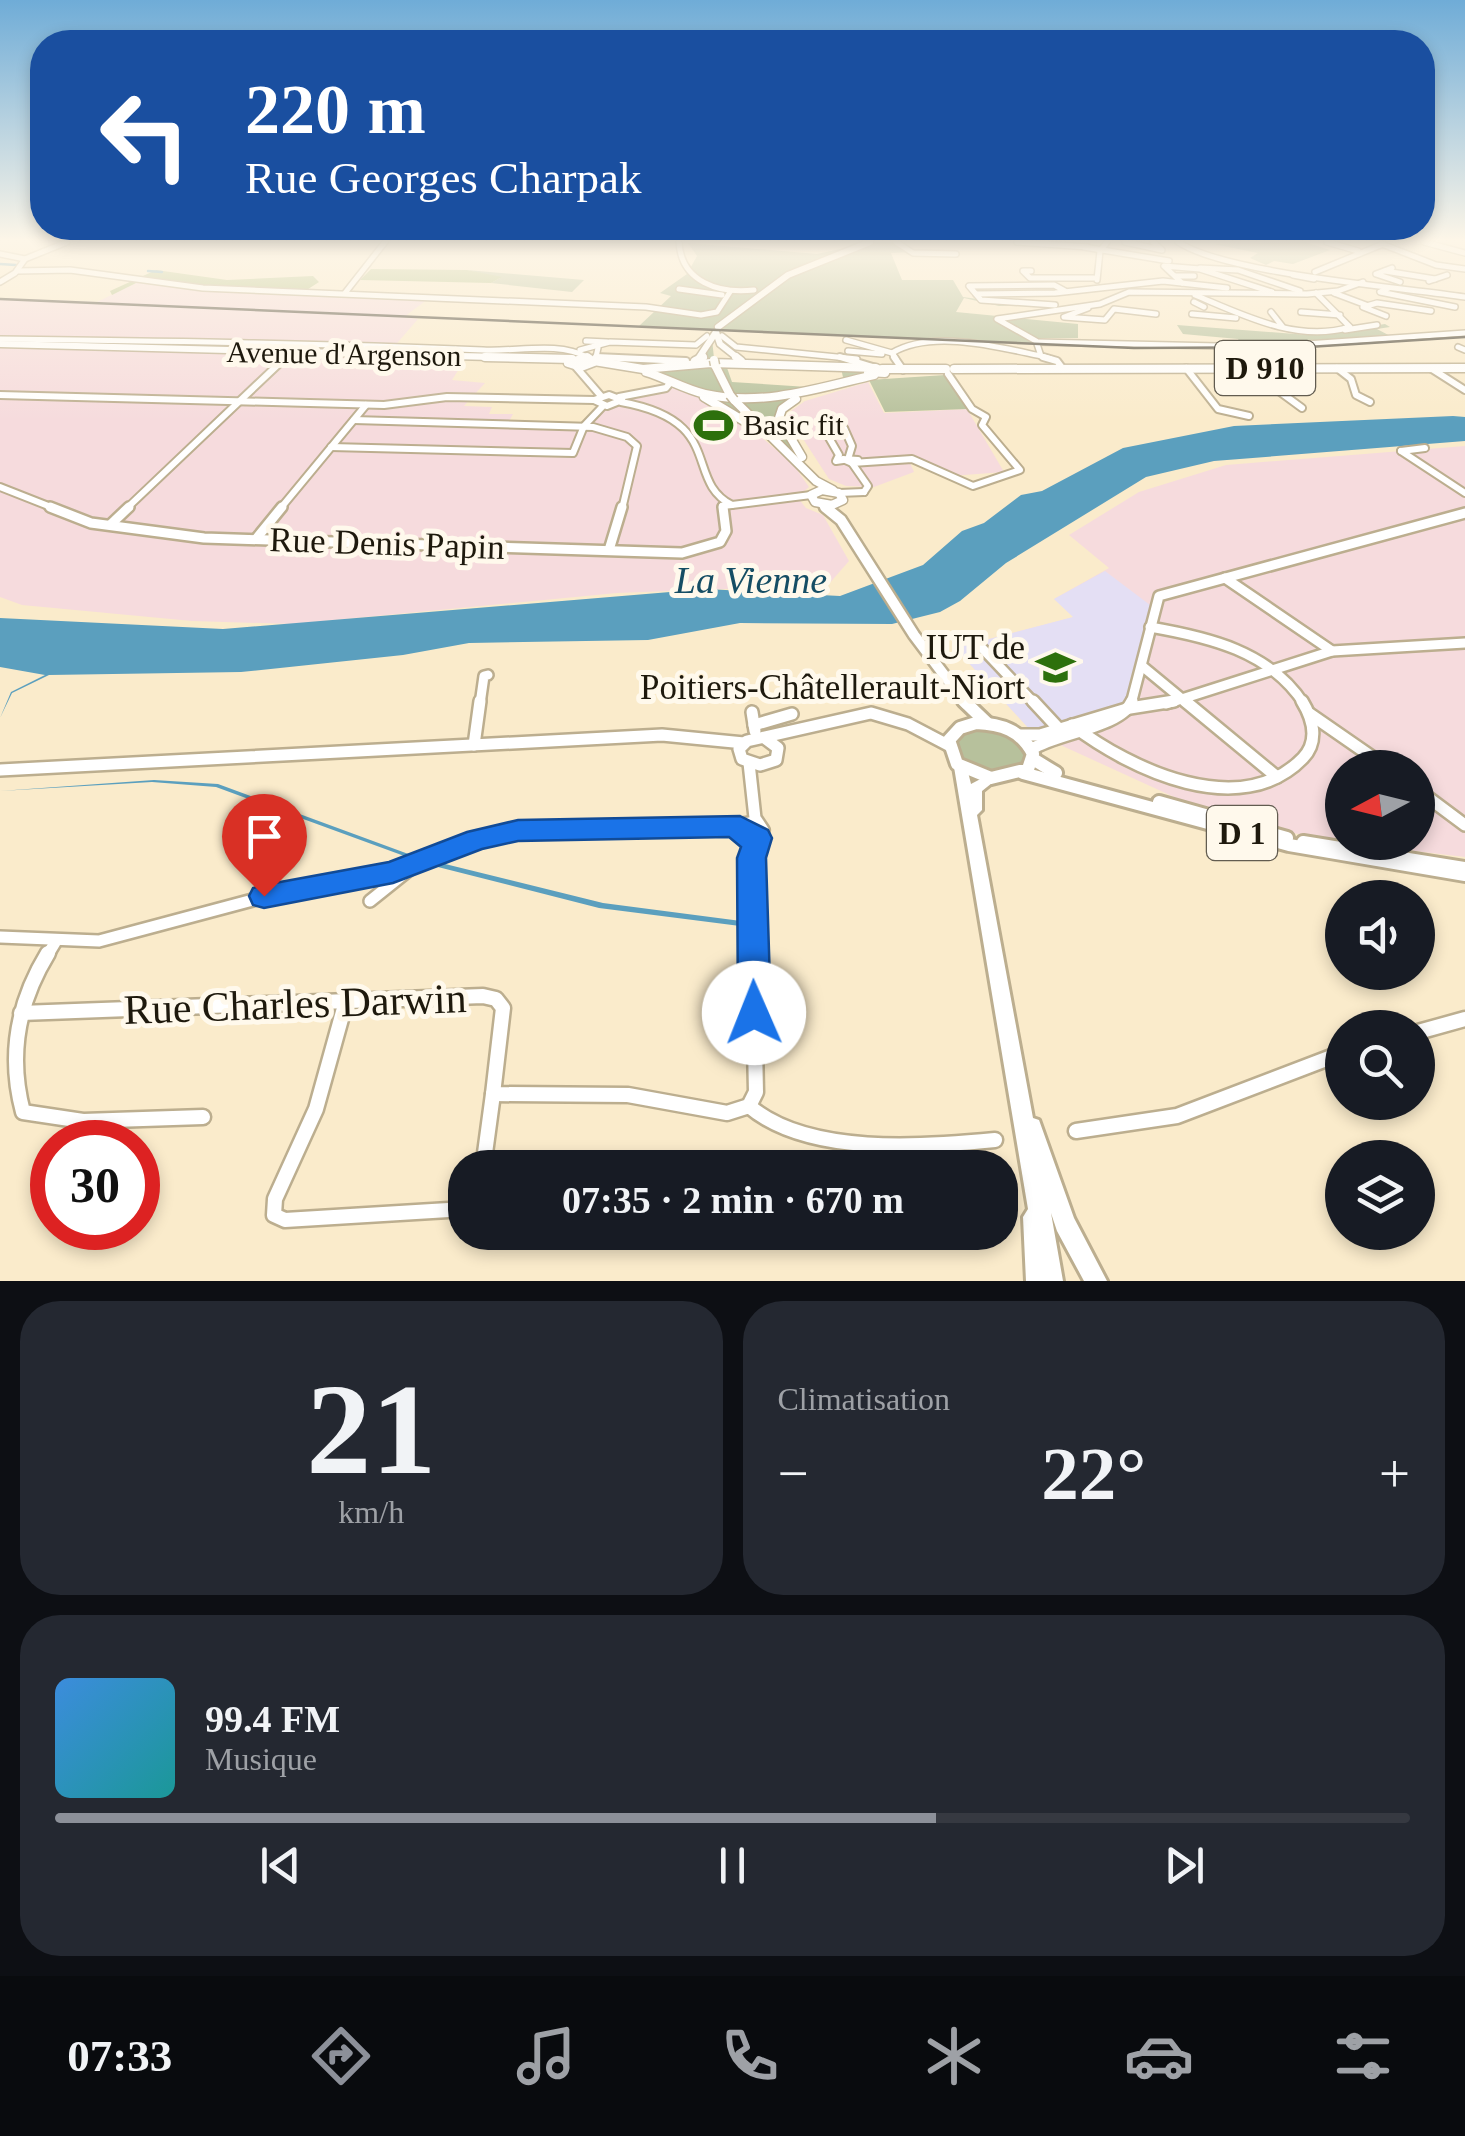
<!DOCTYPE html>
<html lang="fr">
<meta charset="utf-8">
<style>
:root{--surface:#171b24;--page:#242831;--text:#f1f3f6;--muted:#9ea1a6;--line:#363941;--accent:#8c9099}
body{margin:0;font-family:Georgia,serif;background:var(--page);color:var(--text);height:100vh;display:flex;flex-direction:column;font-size:38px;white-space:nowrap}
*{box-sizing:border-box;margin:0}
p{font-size:32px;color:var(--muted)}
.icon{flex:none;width:55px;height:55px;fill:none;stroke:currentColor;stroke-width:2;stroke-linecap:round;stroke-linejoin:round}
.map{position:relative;height:1281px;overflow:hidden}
.side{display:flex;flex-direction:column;gap:20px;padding:20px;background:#0d0f14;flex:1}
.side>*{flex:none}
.top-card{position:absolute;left:30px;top:30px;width:1405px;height:210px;border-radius:40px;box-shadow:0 5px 15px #0003;background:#1a4fa0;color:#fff;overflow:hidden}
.needle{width:65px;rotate:263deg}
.buttons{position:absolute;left:1325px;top:750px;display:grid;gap:20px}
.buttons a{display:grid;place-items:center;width:110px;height:110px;border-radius:50%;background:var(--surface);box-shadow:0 5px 15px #0003;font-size:50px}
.speed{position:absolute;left:30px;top:1120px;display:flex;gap:20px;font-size:50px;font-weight:700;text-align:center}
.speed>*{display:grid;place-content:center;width:130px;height:130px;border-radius:50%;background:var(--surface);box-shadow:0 5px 15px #0003;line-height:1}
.speed .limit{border:15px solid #d22;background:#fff;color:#111}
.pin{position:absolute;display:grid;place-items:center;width:85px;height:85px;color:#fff;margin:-102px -42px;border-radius:50% 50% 50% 0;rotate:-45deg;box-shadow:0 0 10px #0007}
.pin .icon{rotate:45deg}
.me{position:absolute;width:110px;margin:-55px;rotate:359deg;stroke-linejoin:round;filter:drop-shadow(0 0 8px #0008)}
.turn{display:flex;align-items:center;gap:35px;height:210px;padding:0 50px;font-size:45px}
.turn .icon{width:130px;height:130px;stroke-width:2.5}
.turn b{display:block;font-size:70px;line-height:85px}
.big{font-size:75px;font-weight:700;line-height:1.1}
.side .tile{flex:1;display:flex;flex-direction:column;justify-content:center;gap:15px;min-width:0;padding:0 35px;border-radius:40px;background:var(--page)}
.side .dial{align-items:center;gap:0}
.dial b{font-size:130px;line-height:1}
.song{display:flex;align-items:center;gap:30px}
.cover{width:120px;height:120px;border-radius:15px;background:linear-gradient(135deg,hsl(210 70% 55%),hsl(180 70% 35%))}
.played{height:10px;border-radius:5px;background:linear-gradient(90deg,var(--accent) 65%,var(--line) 65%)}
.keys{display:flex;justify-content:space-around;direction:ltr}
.heat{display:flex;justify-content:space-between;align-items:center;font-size:55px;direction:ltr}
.side .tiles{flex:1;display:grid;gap:20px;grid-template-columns:1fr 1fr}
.tile:last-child{grid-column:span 2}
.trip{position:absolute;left:448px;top:1150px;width:570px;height:100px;border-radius:40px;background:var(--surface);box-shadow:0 5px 15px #0003;font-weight:700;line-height:100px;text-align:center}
.menu{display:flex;height:160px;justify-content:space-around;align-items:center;background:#090b0e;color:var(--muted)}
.menu .icon{width:70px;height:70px}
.menu .current{color:var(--accent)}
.menu b{font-size:45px;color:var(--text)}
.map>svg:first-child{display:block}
.industrial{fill:#f6dbdd}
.education{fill:#e4dff4}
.green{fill:#b7c19c}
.forest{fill:#b0bf82}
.water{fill:#5b9fbe}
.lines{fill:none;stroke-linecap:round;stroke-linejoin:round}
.stream{stroke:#5b9fbe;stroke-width:2.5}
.minor-far4-casing{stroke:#bcae8f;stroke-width:8}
.minor-far3-casing{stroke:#bcae8f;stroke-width:10}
.minor-far2-casing{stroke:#bcae8f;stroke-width:14}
.minor-far1-casing{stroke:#bcae8f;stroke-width:16}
.minor-casing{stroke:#bcae8f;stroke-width:19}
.major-far3-casing{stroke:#bcae8f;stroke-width:9}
.major-far2-casing{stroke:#bcae8f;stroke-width:11}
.major-far1-casing{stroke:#bcae8f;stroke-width:15}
.major-casing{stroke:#bcae8f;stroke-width:18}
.highway-casing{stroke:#bcae8f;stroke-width:6}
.minor-far4{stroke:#fff;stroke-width:5}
.minor-far3{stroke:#fff;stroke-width:6}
.minor-far2{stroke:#fff;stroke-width:9}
.minor-far1{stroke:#fff;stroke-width:11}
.minor{stroke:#fff;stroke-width:14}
.major-far3{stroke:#fff;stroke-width:6}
.major-far2{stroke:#fff;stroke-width:8}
.major-far1{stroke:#fff;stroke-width:10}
.major{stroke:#fff;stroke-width:12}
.highway{fill:#fff;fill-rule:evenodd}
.rail{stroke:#4e4737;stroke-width:2.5}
.major-bridge-casing{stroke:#bcae8f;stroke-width:11;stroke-linecap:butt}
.major-bridge{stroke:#fff;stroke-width:8}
.route{fill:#1a73e8;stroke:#114b97;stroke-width:2.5}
.labels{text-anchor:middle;stroke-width:10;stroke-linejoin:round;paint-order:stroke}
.far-street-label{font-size:30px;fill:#1e190d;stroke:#fff9ec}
.far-poi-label{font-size:30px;fill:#1e190d;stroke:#fff9ec;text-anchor:start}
.shield{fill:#fff9ec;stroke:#625c50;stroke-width:2.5}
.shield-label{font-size:32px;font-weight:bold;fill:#1e190d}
.street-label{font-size:35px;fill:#1e190d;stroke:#fff9ec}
.poi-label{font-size:35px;fill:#1e190d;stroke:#fff9ec;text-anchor:end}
.water-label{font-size:38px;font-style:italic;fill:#154d64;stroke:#fff9ec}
.near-street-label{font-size:42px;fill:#1e190d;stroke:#fff9ec}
</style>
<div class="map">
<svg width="1465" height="1281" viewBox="0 0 1465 1281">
<rect width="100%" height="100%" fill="#faebcb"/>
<g class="industrial">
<path d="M138,282L428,299L404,317L418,319L386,356L466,358L452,380L485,383L464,406L492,407L489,414H513L507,425L593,424L605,408L622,405L624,398L678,386L748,426L793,464L809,487L797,497L806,508L823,515L849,561L828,585L617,593L292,624L192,621L22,605L0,597V298L97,302Z"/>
<path d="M868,382L884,413L967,409L1004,472L951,476L918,460L909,461L914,472L874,487L846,486L829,479L787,414L805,401Z"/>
<path d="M1465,446V857L1347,843L1418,842V768H1342V842L1293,833L1185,802L1032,732L955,648L1074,617L1054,599L1109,568L1069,535L1139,492L1226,465Z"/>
</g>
<path class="education" d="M1105,571L1150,605L1135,685L1127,702L1032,732L955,648L1073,617L1054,599Z"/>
<g class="green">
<path d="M873,242H903L911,252L891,253L902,280H953L963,297L1021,305L999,306L964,298L956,312L1078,324V338H1031L1036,344L639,326L671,296L660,293L687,274L697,256L688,243L817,254Z"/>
<path d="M1305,242L1330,250L1293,264L1274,261L1266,265L1250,258L1258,253L1213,244Z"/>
<path d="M467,270L584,280L572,292L491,283L500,278Z"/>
<path d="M1385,324L1390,327L1377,329L1394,338L1242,346L1238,339L1183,334L1177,325L1308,335Z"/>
<path d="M712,339L716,378L746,417L652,373L704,358Z"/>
<path d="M717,365H726L732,382L823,388L844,382L841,368L863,369L868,375C835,386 803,389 779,409L778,421L796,455L742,407Z"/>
<path d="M945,375L967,409L885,412L869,380Z"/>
<path d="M990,726L1026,746L1028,762L1005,776L964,766L953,743L959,733Z"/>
</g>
<g class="forest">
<path d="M371,269L467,270L502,277L491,283L360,280Z"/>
<path d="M156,270L227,280L313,276L319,282L302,293L138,282L112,295L110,291Z"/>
</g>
<g class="water">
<path d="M1453,416L1465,417V441L1214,461L1146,477L1006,563L960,601L940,612L892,624L740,623L648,640L469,643L403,655L241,672L49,675L12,693L0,718L11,692L45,675L0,667V618L223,629L706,589L840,596L923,565L962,531L984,523L1021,495L1042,491L1123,448L1234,426Z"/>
<path d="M154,780L218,784L422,859L418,861L216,787L152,782L0,791Z"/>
<path d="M437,862L603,903L741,921L740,926L599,908L430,865Z"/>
</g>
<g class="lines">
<g class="stream">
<path d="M0,264L16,265"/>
<path d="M148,271L162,272"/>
</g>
<defs>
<g id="minor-far4">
<path d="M679,242C681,282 719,294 754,290"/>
<path d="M896,242L913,253L956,254"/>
<path d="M1017,242L1088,247"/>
<path d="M1125,242L1162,250L1153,242"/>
<path d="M1178,242C1227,274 1399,287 1465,297"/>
<path d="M1327,242L1358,251"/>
<path d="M1424,242L1465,253"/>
<path d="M1382,244L1436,265L1465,269"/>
<path d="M1084,247L1169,261"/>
<path d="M0,254L25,259L15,273L0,282"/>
<path d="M25,259L67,242"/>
<path d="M1200,268L1238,270L1300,291"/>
<path d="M1392,268L1376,274L1400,282"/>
<path d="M17,271L70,270L203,288L646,307L701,315L717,312L730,292"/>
<path d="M1031,271H1023L1030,278H1094"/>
<path d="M1385,271L1435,279"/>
<path d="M1315,272L1383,244"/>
<path d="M1293,275L1314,279"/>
<path d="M1175,276H1194"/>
<path d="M1097,280L1100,251L1107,242"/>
<path d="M1429,281L1447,275"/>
<path d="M1182,283L1164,266L1200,269L1272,292"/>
<path d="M1389,288L1380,292L1455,307"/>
<path d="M679,289L722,295"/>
<path d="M345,293L385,242"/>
<path d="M1334,293L1366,305"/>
<path d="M976,294L1055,293L1163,281L1227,288"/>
<path d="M1195,295C1243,315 1297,343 1350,327L1316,293"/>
<path d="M1194,302L1204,307"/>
<path d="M1055,305L981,300L969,286L1054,285L1065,291"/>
<path d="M1088,308L1064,317L1105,320L1114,309L1156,314"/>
<path d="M1271,312L1282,326"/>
<path d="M1301,312L1340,315"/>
<path d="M1192,314L1236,318"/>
<path d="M1386,316L1363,307L1377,303L1431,311"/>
<path d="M1345,330L1377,325"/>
<path d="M722,336L736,347L857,359"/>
<path d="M0,339C161,341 322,343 483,350C516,352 558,341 587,357"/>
<path d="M846,340L892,353L896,359"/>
<path d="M586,341L607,342"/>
<path d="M1037,342L1264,347L1465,333"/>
<path d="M1243,347L1254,359"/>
<path d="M1458,347L1465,350"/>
<path d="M598,348L596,357L611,359"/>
<path d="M580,350L610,342L696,345L707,336"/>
<path d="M848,351L882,354"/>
<path d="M892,353C932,329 998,347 1041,356"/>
<path d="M288,358L322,355"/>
<path d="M283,359L296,347"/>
<path d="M1051,359L1041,356L1036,341L997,319L1100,304L1129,292L1307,294L1338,291L1363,282"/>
</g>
<g id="minor-far3">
<path d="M596,357L686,361"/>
<path d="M840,357L876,368"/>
<path d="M894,357L903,370"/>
<path d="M1043,357L1057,361L1063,369"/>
<path d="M1252,357L1263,369"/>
<path d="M288,358L302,357"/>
<path d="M576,367L601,396"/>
<path d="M1186,368L1218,409L1249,416"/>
<path d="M1234,368L1256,390"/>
<path d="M1337,368L1351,379L1356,395L1370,402"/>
<path d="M1249,369L1302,408"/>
<path d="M1432,369L1465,390"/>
<path d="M0,395L384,405L447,397L594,400"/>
<path d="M609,395L622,400L607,406L594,400Z"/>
<path d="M619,397L666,388L670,383L665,379"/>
<path d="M621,402C727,421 683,480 732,505L722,506"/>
<path d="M354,420L593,427L627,437L637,446L622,509"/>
<path d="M844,428L852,446L849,456"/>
<path d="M824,429L839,455L836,461L843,460"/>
<path d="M331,447L573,453L584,426L603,406"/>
<path d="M1401,451L1465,493"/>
<path d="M1401,451L1425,448"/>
<path d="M858,460L843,459L852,463L912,459L973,486L1020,470L982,425L986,417L972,409L948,374"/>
<path d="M852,463L868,486L864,492"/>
<path d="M0,487L56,509"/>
<path d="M839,493L864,492"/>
<path d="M732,505L811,495"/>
<path d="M126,509L286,357"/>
<path d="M280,509L366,405"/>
</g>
<g id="minor-far2">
<path d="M50,507L91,523L204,538L682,553L720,542L726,531L723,507"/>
<path d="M110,525L129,507"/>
<path d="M256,539L282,507"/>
<path d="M609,550L622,507"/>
<path d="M1225,578L1332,651"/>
<path d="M1150,627C1208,637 1270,651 1304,704"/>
<path d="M980,646L1035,704"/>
<path d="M1142,666L1188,704"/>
<path d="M480,704L484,676L488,675"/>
<path d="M1131,704L1159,596L1465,513"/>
<path d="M1166,704L1332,651L1465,643"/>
</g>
<g id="minor-far1">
<path d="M1033,701L1059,729"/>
<path d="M1185,701L1277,777"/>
<path d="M752,712L755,731"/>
<path d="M1310,714L1388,768"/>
<path d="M754,725L792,714"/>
<path d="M1072,725C1131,770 1241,822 1303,758C1319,741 1313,719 1302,701"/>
<path d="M1021,735H1040L1130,708L1174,701"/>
<path d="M766,739L778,748L776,760L760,765L742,759L739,749L747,741L871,713L908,724L948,745"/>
<path d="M474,745L480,701"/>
<path d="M1032,749C1056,733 1122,727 1132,701"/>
<path d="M749,763L755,818L763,830L755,839L741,835L743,824L756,822"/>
<path d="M0,770L662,735L744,743"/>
<path d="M1418,790L1465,825"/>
<path d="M370,901L410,869"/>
<path d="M0,937L99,941L264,897L411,868L477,839L518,831L740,826"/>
<path d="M47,956L56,941"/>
<path d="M753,956L751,858L758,838"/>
</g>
<g id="minor">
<path d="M48,953C18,1002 8,1056 23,1112L83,1121L203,1117"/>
<path d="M346,1001L316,1109L275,1199L274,1215L285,1220L465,1209"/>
<path d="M21,1013L483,996L496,999L503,1008L493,1094L628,1095L727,1113L749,1106C807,1156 924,1147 995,1140"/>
<path d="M1418,1032L1465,1019"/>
<path d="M749,1106L756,1092L753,953"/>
<path d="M1076,1131L1177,1116L1342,1053"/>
<path d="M483,1168L493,1094"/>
</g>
<g id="major-far3">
<path d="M718,327L788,275L870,242"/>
<path d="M716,332L720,344L739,359"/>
<path d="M0,344L572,359"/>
<path d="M580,359H590"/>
<path d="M698,359L716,332"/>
</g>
<g id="major-far2">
<path d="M485,357L572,359"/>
<path d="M587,357L594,362L581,367L568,363Z"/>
<path d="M736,357L741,361"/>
<path d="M594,361L643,369L711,363L876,368L885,373L868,372L870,369"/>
<path d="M695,361L703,357"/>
<path d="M715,365L730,395"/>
<path d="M882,369H946"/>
<path d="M954,369L1465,368"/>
<path d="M646,372C666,378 684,389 705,394C762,407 819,388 874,375"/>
<path d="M704,397L749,424"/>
<path d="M796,399L782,409L779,418L802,457"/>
<path d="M734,400L816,481L833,490"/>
<path d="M822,490L839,493L843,500L832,505L815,502L811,495Z"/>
<path d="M823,505L828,509"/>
</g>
<path id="major-far1" d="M825,507L841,520L914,635L966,704"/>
<g id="major">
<path d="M964,701L987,723"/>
<path d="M976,723C1001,724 1021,730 1033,754L1028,769L991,778L957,764L949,740L960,728Z"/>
<path d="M1033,759L1056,773"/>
<path d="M1023,773L1289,845L1465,875"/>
<path d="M1159,802L1287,838"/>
<path d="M1303,842L1465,868"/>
</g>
<path id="highway" d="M961,762L966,764L971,784L990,774L995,775L997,779L982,791V810L977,815L1033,1118L1039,1120L1074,1218L1107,1281H1084L1057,1231L1051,1213L1063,1281H1026L1023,1217L1028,1209L954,767L956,764Z"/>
</defs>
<use href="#minor-far4" class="minor-far4-casing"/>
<use href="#minor-far3" class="minor-far3-casing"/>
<use href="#minor-far2" class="minor-far2-casing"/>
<use href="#minor-far1" class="minor-far1-casing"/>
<use href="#minor" class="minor-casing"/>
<use href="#major-far3" class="major-far3-casing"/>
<use href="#major-far2" class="major-far2-casing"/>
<use href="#major-far1" class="major-far1-casing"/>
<use href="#major" class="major-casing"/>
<use href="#highway" class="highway-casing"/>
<use href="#minor-far4" class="minor-far4"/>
<use href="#minor-far3" class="minor-far3"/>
<use href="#minor-far2" class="minor-far2"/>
<use href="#minor-far1" class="minor-far1"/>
<use href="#minor" class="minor"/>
<use href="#major-far3" class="major-far3"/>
<use href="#major-far2" class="major-far2"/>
<use href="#major-far1" class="major-far1"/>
<use href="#major" class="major"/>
<use href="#highway" class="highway"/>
<path class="rail" d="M0,299L1134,348L1308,347L1465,337"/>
<defs>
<g id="major-bridge">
<path d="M714,360L715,365"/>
<path d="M730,395L734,400"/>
</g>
</defs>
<use href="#major-bridge" class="major-bridge-casing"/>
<use href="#major-bridge" class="major-bridge"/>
</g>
<linearGradient id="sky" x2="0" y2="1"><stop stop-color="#6facd7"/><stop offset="0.57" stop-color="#fdf6e8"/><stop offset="1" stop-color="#fdf6e8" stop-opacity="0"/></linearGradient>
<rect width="1465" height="421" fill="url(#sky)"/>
<path class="route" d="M740,816L768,830L772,838L766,858L771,1013L766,1023L754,1027L743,1023L738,1013L737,858L741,847L729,837L518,841L482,849L393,883L264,908L253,905L249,896L253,888L264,885L389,862L467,832L518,820Z"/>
<defs>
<symbol id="stadium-bare" viewBox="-9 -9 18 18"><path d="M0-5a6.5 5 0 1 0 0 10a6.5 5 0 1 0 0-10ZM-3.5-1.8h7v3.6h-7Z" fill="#2d700c" stroke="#fff9ec" stroke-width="2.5" paint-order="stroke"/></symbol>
<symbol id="university-bare" viewBox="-9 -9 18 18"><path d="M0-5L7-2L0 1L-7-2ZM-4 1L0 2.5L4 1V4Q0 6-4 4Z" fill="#2d700c" stroke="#fff9ec" stroke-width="2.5" paint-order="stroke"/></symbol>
</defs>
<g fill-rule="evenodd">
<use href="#stadium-bare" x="686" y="398" width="55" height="55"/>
<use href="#university-bare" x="1028" y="640" width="55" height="55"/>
</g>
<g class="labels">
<g class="far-street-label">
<text transform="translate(344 354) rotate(1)" y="10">Avenue d'Argenson</text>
</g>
<g class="far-poi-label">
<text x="743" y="435">Basic fit</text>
</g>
<g class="shield">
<rect x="1215" y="341" width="100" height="54" rx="8"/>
<rect x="1207" y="806" width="70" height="54" rx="8"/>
</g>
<g class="shield-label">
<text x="1265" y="379">D 910</text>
<text x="1242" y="844">D 1</text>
</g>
<g class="street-label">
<text transform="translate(387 543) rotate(2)" y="12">Rue Denis Papin</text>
</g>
<g class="poi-label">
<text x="1025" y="659">IUT de<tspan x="1025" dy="40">Poitiers-Châtellerault-Niort</tspan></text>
</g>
<g class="water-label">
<text x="751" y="593">La Vienne</text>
</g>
<g class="near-street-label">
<text transform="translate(295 1003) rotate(-2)" y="15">Rue Charles Darwin</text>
</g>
</g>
</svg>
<div class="buttons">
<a><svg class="needle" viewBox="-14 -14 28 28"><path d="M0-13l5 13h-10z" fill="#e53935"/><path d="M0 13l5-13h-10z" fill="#9ea1a6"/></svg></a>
<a><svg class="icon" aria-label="sound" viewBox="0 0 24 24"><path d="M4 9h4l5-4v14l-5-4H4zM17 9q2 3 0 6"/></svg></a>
<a><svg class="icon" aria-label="search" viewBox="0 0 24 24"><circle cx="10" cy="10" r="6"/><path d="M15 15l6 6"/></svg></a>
<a><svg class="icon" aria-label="layers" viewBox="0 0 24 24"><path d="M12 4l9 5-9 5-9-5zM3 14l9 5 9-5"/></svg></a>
</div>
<div class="speed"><div class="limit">30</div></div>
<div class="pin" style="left:264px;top:896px;background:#d93025"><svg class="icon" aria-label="arrive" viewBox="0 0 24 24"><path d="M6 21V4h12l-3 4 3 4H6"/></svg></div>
<svg class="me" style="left:754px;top:1013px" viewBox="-20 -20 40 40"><circle r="19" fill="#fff"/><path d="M0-13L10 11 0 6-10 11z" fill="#1a73e8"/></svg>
<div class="trip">07:35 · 2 min · 670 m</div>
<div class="top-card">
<div class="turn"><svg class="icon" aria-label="left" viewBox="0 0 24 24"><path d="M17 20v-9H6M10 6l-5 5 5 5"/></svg><div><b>220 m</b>Rue Georges Charpak</div></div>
</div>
</div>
<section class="side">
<div class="tiles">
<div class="tile dial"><b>21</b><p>km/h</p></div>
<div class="tile"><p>Climatisation</p>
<div class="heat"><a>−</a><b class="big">22°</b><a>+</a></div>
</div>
<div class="tile">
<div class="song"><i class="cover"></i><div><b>99.4 FM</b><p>Musique</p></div></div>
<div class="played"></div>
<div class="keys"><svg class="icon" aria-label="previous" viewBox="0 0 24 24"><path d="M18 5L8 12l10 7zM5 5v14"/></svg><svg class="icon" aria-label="pause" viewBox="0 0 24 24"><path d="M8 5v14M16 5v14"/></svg><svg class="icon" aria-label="next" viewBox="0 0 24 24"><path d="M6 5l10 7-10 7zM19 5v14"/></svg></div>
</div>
</div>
</section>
<nav class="menu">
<b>07:33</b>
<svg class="icon current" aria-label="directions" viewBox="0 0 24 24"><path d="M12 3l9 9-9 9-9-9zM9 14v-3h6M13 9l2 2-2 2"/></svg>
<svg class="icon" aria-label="music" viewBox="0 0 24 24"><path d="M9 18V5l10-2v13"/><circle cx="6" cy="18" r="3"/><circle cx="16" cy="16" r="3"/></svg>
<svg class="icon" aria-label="phone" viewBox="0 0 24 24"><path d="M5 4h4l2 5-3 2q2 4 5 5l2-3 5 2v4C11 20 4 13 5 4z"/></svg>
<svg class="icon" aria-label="climate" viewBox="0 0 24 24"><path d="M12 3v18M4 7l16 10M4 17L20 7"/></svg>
<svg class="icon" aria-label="car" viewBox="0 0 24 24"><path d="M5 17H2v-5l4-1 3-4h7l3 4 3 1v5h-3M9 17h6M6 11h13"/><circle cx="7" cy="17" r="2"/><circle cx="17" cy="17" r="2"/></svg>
<svg class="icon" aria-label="filters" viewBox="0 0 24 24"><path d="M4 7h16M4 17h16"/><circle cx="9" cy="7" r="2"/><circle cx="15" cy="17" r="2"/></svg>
</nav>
